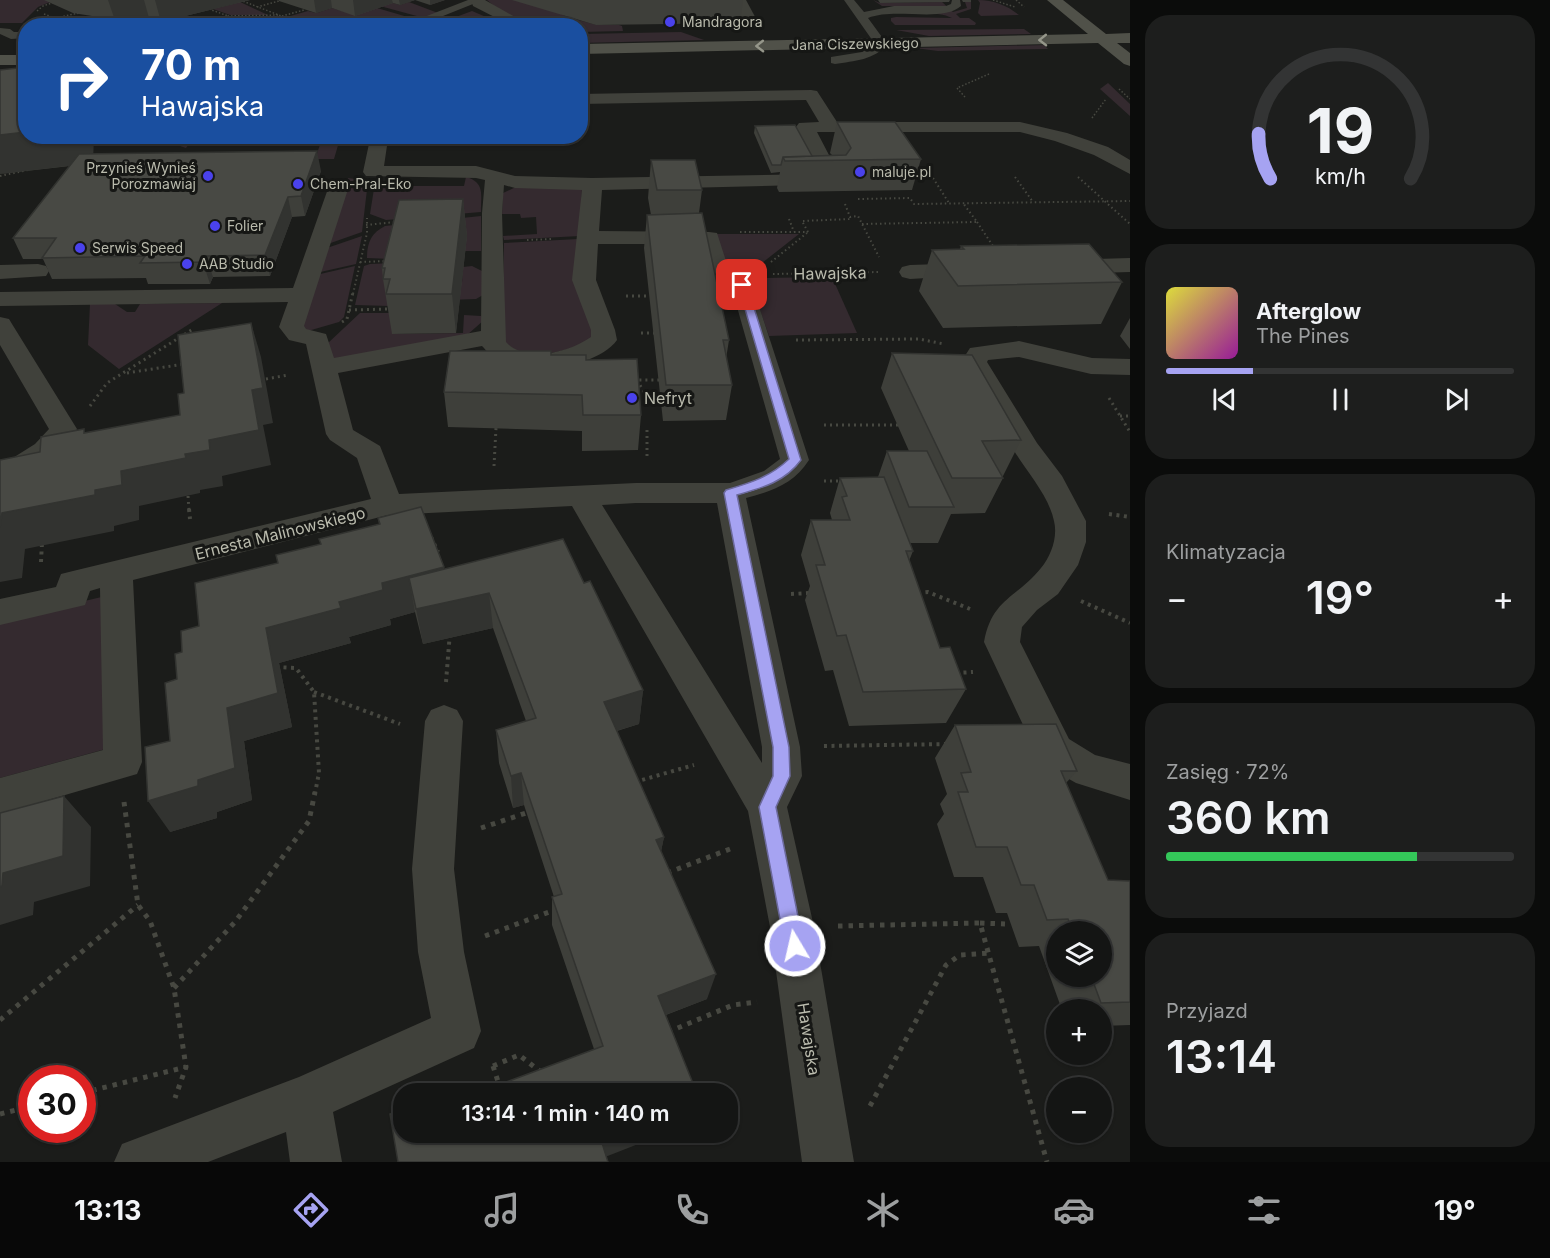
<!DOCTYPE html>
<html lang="pl">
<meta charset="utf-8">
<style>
:root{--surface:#141514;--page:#1d1e1d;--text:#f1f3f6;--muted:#9d9fa0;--line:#333434;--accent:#a6a3f2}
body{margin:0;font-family:Inter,sans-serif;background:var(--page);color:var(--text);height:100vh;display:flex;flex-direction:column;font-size:22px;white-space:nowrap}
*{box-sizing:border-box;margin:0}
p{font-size:20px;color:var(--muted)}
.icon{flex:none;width:33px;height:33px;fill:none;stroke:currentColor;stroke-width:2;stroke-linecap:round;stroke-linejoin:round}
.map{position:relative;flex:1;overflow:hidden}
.details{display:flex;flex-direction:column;gap:15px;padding:15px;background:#0b0c0b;width:420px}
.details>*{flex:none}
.hud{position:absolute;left:18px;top:18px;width:570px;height:126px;border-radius:24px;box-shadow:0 2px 4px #0004,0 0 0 2px var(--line);background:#1a4fa0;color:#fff;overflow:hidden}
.fabs{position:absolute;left:1046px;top:921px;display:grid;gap:12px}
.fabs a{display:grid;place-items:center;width:66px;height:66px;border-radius:50%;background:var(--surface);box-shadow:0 2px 4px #0004,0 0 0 2px var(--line);font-size:30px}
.speed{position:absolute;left:18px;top:1065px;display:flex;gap:12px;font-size:30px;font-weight:700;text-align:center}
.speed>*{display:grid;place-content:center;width:78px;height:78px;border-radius:50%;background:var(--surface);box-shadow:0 2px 4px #0004,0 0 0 2px var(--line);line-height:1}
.speed .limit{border:9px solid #d22;background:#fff;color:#111}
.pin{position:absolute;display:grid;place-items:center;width:51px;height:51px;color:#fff;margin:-26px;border-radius:12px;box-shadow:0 3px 9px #0006}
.me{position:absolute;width:66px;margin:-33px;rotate:351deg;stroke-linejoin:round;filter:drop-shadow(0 0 4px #0008)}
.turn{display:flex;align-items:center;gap:21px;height:126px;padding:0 24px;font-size:27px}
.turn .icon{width:78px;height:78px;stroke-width:2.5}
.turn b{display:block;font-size:42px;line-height:51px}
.big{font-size:45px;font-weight:600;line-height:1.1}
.details .widget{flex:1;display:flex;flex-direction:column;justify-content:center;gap:9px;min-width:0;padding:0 21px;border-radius:24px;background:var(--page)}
.details .dial{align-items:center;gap:0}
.dial svg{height:156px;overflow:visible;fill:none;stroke:var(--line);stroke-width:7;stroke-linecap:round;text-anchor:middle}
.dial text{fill:var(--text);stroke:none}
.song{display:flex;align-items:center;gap:18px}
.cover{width:72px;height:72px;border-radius:9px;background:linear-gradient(135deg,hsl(60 70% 55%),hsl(300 70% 35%))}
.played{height:6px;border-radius:3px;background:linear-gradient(90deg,var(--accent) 25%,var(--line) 25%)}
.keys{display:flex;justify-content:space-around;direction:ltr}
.heat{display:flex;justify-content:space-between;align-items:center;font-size:33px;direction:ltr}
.charge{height:9px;border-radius:4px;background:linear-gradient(90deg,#34c759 72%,var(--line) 0)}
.trip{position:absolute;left:393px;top:1083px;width:345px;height:60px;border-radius:24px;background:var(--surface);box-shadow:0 2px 4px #0004,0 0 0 2px var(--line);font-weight:600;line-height:60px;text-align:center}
.menu{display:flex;height:96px;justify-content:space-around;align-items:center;background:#080808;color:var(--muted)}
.menu .icon{width:42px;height:42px}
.menu .active{color:var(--accent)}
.menu b{font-size:27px;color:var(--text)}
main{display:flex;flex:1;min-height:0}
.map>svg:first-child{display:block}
.green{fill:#342a2f}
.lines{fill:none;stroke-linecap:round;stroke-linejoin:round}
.path-far4{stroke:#474841;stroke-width:1.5;stroke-dasharray:1.5 2;stroke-linecap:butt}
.path-far3{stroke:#474841;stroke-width:2;stroke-dasharray:1.5 3;stroke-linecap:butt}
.path-far2{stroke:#474841;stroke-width:3;stroke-dasharray:2 4;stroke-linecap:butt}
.path-far1{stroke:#474841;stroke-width:4;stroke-dasharray:3 4.5;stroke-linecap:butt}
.path{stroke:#474841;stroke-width:5;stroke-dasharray:4.5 6;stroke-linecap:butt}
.lane{fill:#40413b;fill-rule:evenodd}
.street{fill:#40413b;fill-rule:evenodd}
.secondary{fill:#505149;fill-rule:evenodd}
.wall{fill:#3e3f3a;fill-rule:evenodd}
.shaded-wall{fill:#323330}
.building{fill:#484944;stroke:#323330;stroke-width:1.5}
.oneway{stroke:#95968a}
.route{fill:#a6a3f2;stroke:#6c6a9d;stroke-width:1.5}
.poi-dot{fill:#4a42ec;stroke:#161715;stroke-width:2}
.labels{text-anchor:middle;stroke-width:6;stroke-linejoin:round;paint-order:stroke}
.far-poi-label{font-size:14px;fill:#babbad;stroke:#161715;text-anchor:start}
.far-street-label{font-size:14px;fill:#babbad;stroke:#161715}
.street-label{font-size:16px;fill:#babbad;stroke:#161715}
.poi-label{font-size:16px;fill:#babbad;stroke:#161715;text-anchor:start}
</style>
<main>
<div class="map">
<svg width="1130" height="1162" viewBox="0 0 1130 1162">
<rect width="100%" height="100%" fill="#1b1c1a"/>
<g class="green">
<path d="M0,0H55L38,7L22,23H0Z"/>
<path d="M236,0L268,15H230L213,9L237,3Z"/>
<path d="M487,0H533L567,17L597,25H619L622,26L623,31L581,32L580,26L533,25L500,11Z"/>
<path d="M873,0L880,3L942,2L953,12L967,8L965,2H971V9L956,14L960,18H969L976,23L975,25H895L891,21V18L896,17L952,18C936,10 915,16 896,12H940L927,6H882Z"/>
<path d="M978,0C994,0 1008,6 1019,15L981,16L978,13L980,3Z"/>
<path d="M390,2L400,5L409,2L438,13L424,18L380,6Z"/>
<path d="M332,8L355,15L377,8L418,20L395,26H313L287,17L308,11L316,13Z"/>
<path d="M472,11L505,25L437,24Z"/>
<path d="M231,18H284L282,25H200Z"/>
<path d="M1024,29L1031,34L929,36L896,30Z"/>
<path d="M681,32L704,40L581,43V34Z"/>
<path d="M1044,45L1048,49L938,51L915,48Z"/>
<path d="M1108,83L1130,104V116L1100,89Z"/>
<path d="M183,136L348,137L339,142L334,159H315L322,139L192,140L186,148L174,144Z"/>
<path d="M376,176L379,177L377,186H464L466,177C485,182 481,195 481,212L386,220L370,214Z"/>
<path d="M348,178L368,181L362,232L325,245Z"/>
<path d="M518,186L582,189L580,236L504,240L503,236L537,234L536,217L521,218L520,214H502L503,193Z"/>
<path d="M481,216V251H448L392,259L367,258C367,243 371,233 385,226Z"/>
<path d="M713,234H799L753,270L723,263Z"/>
<path d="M362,236L356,264L316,273L324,249Z"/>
<path d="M578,239L596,333C584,349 539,359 519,352C514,350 508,344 503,341L504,243Z"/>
<path d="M394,263L389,306L355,305L364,266L370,264Z"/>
<path d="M355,266L344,317L339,322L301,333L316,275Z"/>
<path d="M472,266L484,272L483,295L476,299L448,300L462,282L463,267Z"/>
<path d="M832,277L857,333L769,336L751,284L761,278Z"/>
<path d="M222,303L119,369L88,345L90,304H115L127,312H135L140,304Z"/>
<path d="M360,313H390L396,318L393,334L463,333L464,315L481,316L484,320L467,335L333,361L327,344Z"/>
<path d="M110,595L113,747L0,778V621Z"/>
</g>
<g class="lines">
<g class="path-far4">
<path d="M240,0L307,26"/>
<path d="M993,0L1015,7"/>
<path d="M1016,0L1024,7"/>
<path d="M257,7L279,1"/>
<path d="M209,9L228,16"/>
<path d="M37,11L43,6L60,0"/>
<path d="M44,14L77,26"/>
<path d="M282,16L304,10"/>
<path d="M60,17L79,13"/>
<path d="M178,18L196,25"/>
<path d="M76,25L103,18"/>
<path d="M194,26L228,16L278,15"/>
<path d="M286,26L289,19"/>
<path d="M1119,89L1130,99"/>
<path d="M965,97L957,88L989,74"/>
<path d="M1092,118L1106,99"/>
</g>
<g class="path-far3">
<path d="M0,176L28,170"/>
<path d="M1015,177L1033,202"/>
<path d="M1078,177L1130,224"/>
<path d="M933,178L949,203"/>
<path d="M858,199L910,198L914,204L1130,201"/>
<path d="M845,204L850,217L858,216L879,257"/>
<path d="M789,219L794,232"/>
<path d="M977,222L993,246"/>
<path d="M862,224L977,222L963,203"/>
<path d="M366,225L395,222"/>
<path d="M740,232H808"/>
<path d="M808,232L802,221L851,219L850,217"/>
<path d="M527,240L552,239"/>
<path d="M360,262L388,261"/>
<path d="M771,262L807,233"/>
<path d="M773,274L879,272"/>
<path d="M353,294L367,233V218"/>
</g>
<g class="path-far2">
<path d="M626,296H647"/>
<path d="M349,310L390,309"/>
<path d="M342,322L347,319L353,292"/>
<path d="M641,333H658"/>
<path d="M796,340L919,339L944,344"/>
<path d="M127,373L184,364"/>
<path d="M635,377L637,380H662"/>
<path d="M266,379L288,375"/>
<path d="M637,380L644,392"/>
<path d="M1109,398L1130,432"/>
<path d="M90,406L107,383L193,329"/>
<path d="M1120,416H1130"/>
<path d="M824,425H900"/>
<path d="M647,430V459"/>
<path d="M494,466L496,428"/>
<path d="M824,481H844"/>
<path d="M188,496L189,510"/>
</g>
<g class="path-far1">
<path d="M189,509L190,519"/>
<path d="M1109,514L1130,517"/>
<path d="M431,537L438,552"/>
<path d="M41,562L42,542"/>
<path d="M918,593L928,592L970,609"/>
<path d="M791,594L811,593"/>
<path d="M1081,601L1130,623"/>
<path d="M276,667L296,668L314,692L319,773L315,793"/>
<path d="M956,673L973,672"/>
<path d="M446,682L450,632"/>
<path d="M314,692L400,724"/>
<path d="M824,746L948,744"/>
<path d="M635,782L694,765"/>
</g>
<g class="path">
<path d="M124,802L138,905L150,921L174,988L186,1067L175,1098"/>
<path d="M481,828L526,813"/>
<path d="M667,873L730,849"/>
<path d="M980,923L1005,924"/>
<path d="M838,926L980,923L1047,1162"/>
<path d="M485,936L557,909"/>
<path d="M174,988L235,922L309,821L315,792"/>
<path d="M0,1020L138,905"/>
<path d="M668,1032L733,1005L757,1002"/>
<path d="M493,1066L519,1055L541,1072"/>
<path d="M493,1066L502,1094"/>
<path d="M82,1093L186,1067"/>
<path d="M870,1106L946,965L960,955L990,953"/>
<path d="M0,1114L32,1106"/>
</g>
<g class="lane">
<path d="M468,0H483L418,26H401Z"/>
<path d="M844,0H854L864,12L894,6H946L951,4L952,0H960L961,6C942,23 895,7 868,18L887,44C875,60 854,61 835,64L831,63V57L862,52L875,44Z"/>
<path d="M0,28L10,29L14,32H26V38L11,39L0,34Z"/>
</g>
<g class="street">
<path d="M471,0H485L531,26H512L473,6Z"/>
<path d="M732,0H746L760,26L758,29H748Z"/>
<path d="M811,90L817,91L837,122H1020L1067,133L1108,147L1130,160V174L1094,155L1055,141L1020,132H817L842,180L839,184L602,190L599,231L709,232L717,233L726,261L745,263L809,460C794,484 772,491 746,498L800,747L802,776L787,807L814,927L854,1162H802L770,927L748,811L572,506L388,515L133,580L142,762L137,774L0,814V778L103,750L100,588L90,591L85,605L0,625V599L56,587L61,574L73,571L371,499L357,458L330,440L326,434L306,344L289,340L279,327L288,302L0,306V292L293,288L330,183L333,179H347L350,183L304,326L306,329L326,334L334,358L481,331L482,213L485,180L476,178L366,176L363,172L370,139L368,136H386L388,139L384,166H476L515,176L592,178L819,174L796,127L799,123L819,122L806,100L580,104V94ZM504,185L515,188L582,190L572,280L591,330V337C570,352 525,364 506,342L502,213ZM598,244H700L709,273L728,275L780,459L764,471L730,483H636L399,494L380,446L353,430L338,373L482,346C486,350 490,356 495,359C524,376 596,369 617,340L615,330L596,280ZM636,503H717L762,747V763L602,505Z"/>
<path d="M1130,258V272L1062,274L1054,272L1051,267L1054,262L1062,260Z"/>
<path d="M971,263L979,265L982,270L979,275L910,279L902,277L899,272L902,267L910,265Z"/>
<path d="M38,264L46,266L49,271L46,276L0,279V265Z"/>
<path d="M0,317L9,319L12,324L77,429C63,458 31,479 0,488V466L35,444L49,429L0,345Z"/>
<path d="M1019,341L1092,358L1130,359V375L1091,374L1019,357L988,360L987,362L1037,443L1062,476L1086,521V542L1078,565L1058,594L1037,610L1022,627L1020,642L1069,739L1095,755L1130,764V800L1076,783L1041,763L984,642C992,598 1017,598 1041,568C1051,556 1058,537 1054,521C1049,496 1026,471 1013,449C995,421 978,391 961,362L970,348Z"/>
<path d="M444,705L457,710L463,721L454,869L464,952L481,1031L474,1048L333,1112L342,1162H290L286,1132L208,1162H114L122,1144L299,1077L431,1018L418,952L412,869L425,721L431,710Z"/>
</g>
<g class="secondary">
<path d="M1047,0H1063L1106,34L1130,33V43H1117L1130,53V66L1124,64L1098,43L580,54V44L1088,34Z"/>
<rect x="0" y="55" width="26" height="10"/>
</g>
</g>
<g class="wall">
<path d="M44,0H250L161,22L149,18L119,26H115L92,16L73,13Z"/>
<path d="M279,0H445L430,5L415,0L400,5L393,3L355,16L332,8L316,13L279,1Z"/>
<path d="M512,0H743L740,23L596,25Z"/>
<path d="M878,0H950L949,2L880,3Z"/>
<path d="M962,0H971V2H963Z"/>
<path d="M837,122L921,159L912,190L779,192L777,188L780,172L771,173L754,133L755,126L812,156L832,155L830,153Z"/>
<path d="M93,154L321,171L305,216L292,217L270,276L213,277L210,284H148L146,278L52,279L43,259H23L13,238L70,166L0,174Z"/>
<path d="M651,160L702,190L699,213L729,340L726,359L732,385L726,420L663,421L644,248L647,215H651L648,198Z"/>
<path d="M463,199L467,236L456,333L392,334L383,279L382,268Z"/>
<path d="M961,246L1122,282L1101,324L943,328L919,291L932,250L960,249Z"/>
<path d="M1130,318V349L1120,336Z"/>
<path d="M892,353L1021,440L1003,476H1002L1003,478L985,513L951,514L938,543H910L913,551L909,561L940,648L966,689L946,723L849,726L833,670L825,671L805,600L810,586L801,555L811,520H832L830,513L840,478L878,477L887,451H909L881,388Z"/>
<path d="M551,355L586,360L641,415L638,450L582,451V431L448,427L444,392Z"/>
<path d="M378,518L444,569L584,583L643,690L639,724L617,731L664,837L661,851L707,999L666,1015L696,1091L594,1049L552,925V897H554L524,805L513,808L499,763L496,730L526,721L493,628L423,644L415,612L390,619L391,625L349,637L351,643L279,663L292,727L244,741L252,800L217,812V818L170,832V741L177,679L182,652L199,626L320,544L379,524Z"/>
<path d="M955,725L1077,771L1066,783L1108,880L1130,881V1025L1101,1026V1010H1062L1039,946L1019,947L1007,913H996L983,877H954L937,824L944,814L940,804L947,794L935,758ZM1056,932H1101V976H1056Z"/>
</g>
<g class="shaded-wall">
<path d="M108,0H144L149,18L117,26Z"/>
<path d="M155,0H250L161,22Z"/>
<path d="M314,0H331L332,8L316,13Z"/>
<path d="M353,0H392L393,3L355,16Z"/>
<path d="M399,0H415L400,5Z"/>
<path d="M430,0H445L430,5Z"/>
<path d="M26,132V136H94L93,163L0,174V135Z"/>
<path d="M317,151L321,171L305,216L301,196Z"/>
<path d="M288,197L292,217L270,276L265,255Z"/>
<path d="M463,199L467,236L456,333L452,294Z"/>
<path d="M206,256L213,277L210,284L203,262Z"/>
<path d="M251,323L261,357L273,423L263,425L271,465L222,476L223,486L200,490V493L139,506V520L114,526V531L25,549L22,578L0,582V528L2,513L95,490L121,471L185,454L209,440L252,390Z"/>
<path d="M444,567L449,602L489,593L493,628L423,644L416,609L409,578L415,612L390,619L391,625L349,637L351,643L279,663L292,727L244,741L252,800L217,812V818L170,832L148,801L198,780L227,708L266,628L339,602L382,583Z"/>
<path d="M643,690L639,724L602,735L604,702Z"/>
<path d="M521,773L524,805L513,808L511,776Z"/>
<path d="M64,796L91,827L90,886L34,902L33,915L0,925V887L3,873Z"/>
<path d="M664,837L658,867L656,840Z"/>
<path d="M716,974L707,999L652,1020L658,996Z"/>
<path d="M628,1132H653L651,1139L600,1159L602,1143Z"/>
</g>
<g class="building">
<path d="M26,67V132L0,135V70Z"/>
<path d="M837,122H895L921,159L785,161L783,157L846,155L851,148Z"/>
<path d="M795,125L812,156L783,157L781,165H772L755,126Z"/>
<path d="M317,151L301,196L288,197L265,255L206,256L203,262L140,263L145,256L42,258L56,238H13L79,154Z"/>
<path d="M651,160H695L702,190H657Z"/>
<path d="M463,199L452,294H386L390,279H383L385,268H382L399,200Z"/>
<path d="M702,213L729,340H723L732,385H666L647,215Z"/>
<path d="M1089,244L1122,282L958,286L932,250L964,249L961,246Z"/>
<path d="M251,323L263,388L252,390L259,430L209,440L210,450L185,454L186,458L121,471L122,485L95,490V495L2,513L0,528V460L40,452L41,437L84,429V433L180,415L178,394L184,393L178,335Z"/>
<path d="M450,351H551V355H586V360L637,359L641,415H583L582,395L444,392Z"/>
<path d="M892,353L972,355L1021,440L982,441L1003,478H952Z"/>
<path d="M887,451H927L954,507H909Z"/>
<path d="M884,477L913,551H906L940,648L950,647L966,689L863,692L846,635L837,636L816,565H825L811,520H850L842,497L847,496L840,478Z"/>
<path d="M421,507L444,567L382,583L383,590L339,602L341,608L266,628L278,693L227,708L235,768L198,780V786L148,801L145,747L170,741L165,683L177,679L175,654L182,652L181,631L199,626L195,583L278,563L276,555L321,544L319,539L380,524L378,518Z"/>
<path d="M563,539L584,583L590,581L643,690L604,702L664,837L656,840L716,974L658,996L696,1091L691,1094H474L603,1046L552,897L562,894L521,773L511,776L496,730L536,718L489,593L416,609L409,578Z"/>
<path d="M1056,724L1077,771H1061L1108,880L1130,881V1002L1101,1003L1091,976H1101V932H1073L1068,919L1047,920L1034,885H1021L1007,847H976L958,792H968L961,773L971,772L955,725Z"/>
<path d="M64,796L63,856L3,873L2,886L0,887V813Z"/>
<path d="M459,1088L460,1094H443Z"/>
<path d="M404,1109V1132H628L602,1143L608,1162H398L390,1114Z"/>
</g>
<defs><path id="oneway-chevron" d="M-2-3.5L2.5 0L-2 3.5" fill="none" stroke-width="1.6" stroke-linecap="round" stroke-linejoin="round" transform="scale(1.5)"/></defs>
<g class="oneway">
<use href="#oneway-chevron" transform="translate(1043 40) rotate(179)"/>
<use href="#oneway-chevron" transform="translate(760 46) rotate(179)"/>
</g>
<path class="route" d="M742,282L747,285L801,460C785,482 762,488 737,495L789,747L790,776L776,807L804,946L801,953L795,956L788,953L785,946L759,807L773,776V747L724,493L726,490C750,483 770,477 789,459L738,285Z"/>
<g class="poi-dot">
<circle cx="670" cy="22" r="6"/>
<circle cx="860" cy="172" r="6"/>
<circle cx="208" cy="176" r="6"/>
<circle cx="298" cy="184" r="6"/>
<circle cx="215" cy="226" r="6"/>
<circle cx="80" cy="248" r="6"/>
<circle cx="187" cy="264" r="6"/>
<circle cx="632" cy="398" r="6"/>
</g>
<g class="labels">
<g class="far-poi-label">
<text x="682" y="27">Mandragora</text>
<text x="196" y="173" text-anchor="end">Przynieś Wynieś<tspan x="196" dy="16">Porozmawiaj</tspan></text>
<text x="872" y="177">maluje.pl</text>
<text x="310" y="189">Chem-Pral-Eko</text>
<text x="227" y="231">Folier</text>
<text x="92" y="253">Serwis Speed</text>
<text x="199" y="269">AAB Studio</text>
</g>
<g class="far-street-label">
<text transform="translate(855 44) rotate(-1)" y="5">Jana Ciszewskiego</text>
</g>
<g class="street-label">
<text transform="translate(830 273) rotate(-1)" y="6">Hawajska</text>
<text transform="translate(280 533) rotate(-14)" y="6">Ernesta Malinowskiego</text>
<text transform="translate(809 1039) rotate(81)" y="6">Hawajska</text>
</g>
<g class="poi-label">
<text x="644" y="404">Nefryt</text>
</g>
</g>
</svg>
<div class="fabs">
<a><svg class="icon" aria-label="layers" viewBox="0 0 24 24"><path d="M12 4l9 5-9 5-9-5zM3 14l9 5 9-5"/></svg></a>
<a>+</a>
<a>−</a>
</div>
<div class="speed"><div class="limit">30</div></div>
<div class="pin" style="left:742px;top:285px;background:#d93025"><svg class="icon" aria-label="arrive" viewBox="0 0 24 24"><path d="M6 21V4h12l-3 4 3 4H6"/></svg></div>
<svg class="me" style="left:795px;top:946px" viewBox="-20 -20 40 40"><circle r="17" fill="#a6a3f2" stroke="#fff" stroke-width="3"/><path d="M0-11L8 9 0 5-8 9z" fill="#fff"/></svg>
<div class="trip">13:14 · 1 min · 140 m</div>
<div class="hud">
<div class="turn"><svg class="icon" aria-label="right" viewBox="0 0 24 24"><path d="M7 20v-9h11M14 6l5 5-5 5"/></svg><div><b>70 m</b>Hawajska</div></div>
</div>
</div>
<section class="details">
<div class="widget dial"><svg viewBox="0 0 100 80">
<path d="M14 69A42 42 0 1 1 86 69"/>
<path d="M14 69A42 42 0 0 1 8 46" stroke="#a6a3f2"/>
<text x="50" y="56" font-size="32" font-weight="700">19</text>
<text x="50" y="72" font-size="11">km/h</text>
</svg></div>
<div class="widget">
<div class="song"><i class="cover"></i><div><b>Afterglow</b><p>The Pines</p></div></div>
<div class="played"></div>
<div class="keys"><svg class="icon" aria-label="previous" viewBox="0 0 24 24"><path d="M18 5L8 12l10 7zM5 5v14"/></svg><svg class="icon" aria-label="pause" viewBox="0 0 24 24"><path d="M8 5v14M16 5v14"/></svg><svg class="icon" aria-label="next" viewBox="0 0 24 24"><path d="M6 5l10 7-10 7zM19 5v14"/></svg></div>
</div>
<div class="widget"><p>Klimatyzacja</p>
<div class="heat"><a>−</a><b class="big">19°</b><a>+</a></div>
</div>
<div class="widget"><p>Zasięg · 72%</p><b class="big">360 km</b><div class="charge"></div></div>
<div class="widget"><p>Przyjazd</p><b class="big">13:14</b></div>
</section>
</main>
<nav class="menu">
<b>13:13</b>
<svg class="icon active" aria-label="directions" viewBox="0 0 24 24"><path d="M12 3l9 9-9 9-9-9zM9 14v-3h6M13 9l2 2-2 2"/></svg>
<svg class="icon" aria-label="music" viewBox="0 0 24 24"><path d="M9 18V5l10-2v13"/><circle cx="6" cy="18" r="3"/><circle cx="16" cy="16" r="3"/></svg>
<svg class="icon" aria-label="phone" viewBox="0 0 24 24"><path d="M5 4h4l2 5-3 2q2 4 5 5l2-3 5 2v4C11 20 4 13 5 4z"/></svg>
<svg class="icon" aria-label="climate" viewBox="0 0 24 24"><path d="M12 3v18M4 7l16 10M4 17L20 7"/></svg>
<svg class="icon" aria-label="car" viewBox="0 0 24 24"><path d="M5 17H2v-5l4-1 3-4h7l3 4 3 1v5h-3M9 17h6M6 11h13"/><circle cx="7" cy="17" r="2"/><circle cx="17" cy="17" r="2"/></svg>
<svg class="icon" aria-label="filters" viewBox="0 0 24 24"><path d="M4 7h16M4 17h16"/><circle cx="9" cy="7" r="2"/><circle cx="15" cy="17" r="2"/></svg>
<b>19°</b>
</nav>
